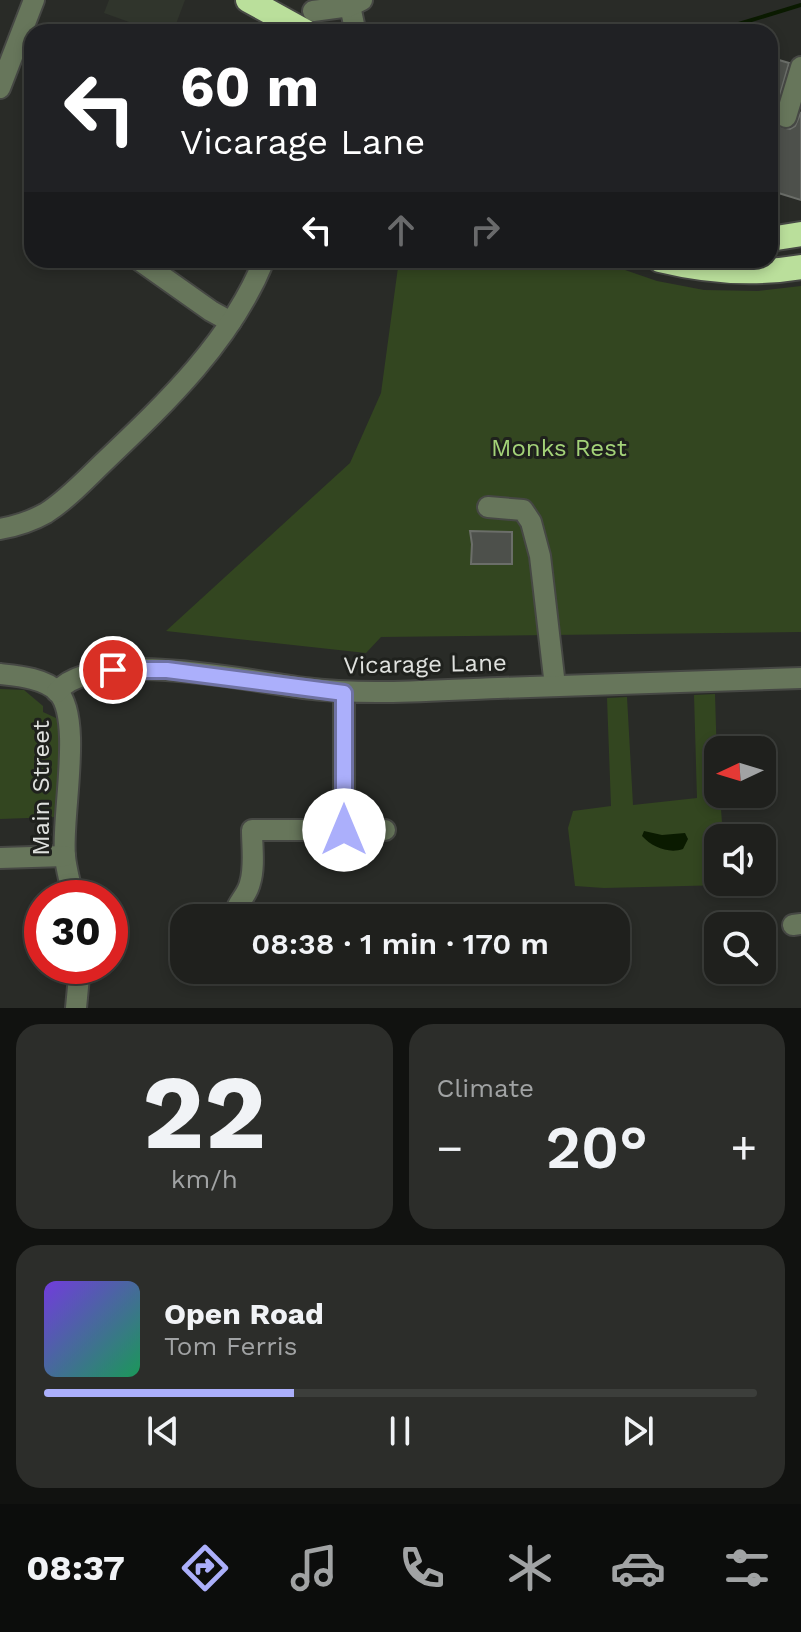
<!DOCTYPE html>
<meta charset="utf-8">
<style>
:root{--surface:#1f201d;--page:#2c2d2a;--text:#f1f3f6;--muted:#a1a3a4;--line:#3c3e3b;--accent:#abaffb}
body{margin:0;font-family:"Work Sans",sans-serif;background:var(--page);color:var(--text);height:100vh;display:flex;flex-direction:column;font-size:30px;white-space:nowrap}
*{box-sizing:border-box;margin:0}
p{font-size:26px;color:var(--muted)}
.icon{flex:none;width:44px;height:44px;fill:none;stroke:currentColor;stroke-width:2;stroke-linecap:round;stroke-linejoin:round}
.map{position:relative;height:1008px;overflow:hidden}
.sheet{display:flex;flex-direction:column;gap:16px;padding:16px;background:#111210;flex:1}
.sheet>*{flex:none}
.banner{position:absolute;left:24px;top:24px;width:754px;height:244px;border-radius:24px;box-shadow:0 4px 12px #0003,0 0 0 2px var(--line);background:#202124;color:#fff;overflow:hidden}
.needle{width:52px;rotate:266deg}
.tools{position:absolute;left:704px;top:736px;display:grid;gap:16px}
.tools a{display:grid;place-items:center;width:72px;height:72px;border-radius:16px;background:var(--surface);box-shadow:0 4px 12px #0003,0 0 0 2px var(--line);font-size:40px}
.speed{position:absolute;left:24px;top:880px;display:flex;gap:16px;font-size:40px;font-weight:700;text-align:center}
.speed>*{display:grid;place-content:center;width:104px;height:104px;border-radius:50%;background:var(--surface);box-shadow:0 4px 12px #0003,0 0 0 2px var(--line);line-height:1}
.speed .limit{border:12px solid #d22;background:#fff;color:#111}
.pin{position:absolute;display:grid;place-items:center;width:68px;height:68px;color:#fff;margin:-34px;border:4px solid #fff;border-radius:50%;box-shadow:0 2px 8px #0007}
.me{position:absolute;width:88px;margin:-44px;rotate:0deg;stroke-linejoin:round;filter:drop-shadow(0 0 6px #0008)}
.turn{display:flex;align-items:center;gap:28px;height:168px;padding:0 24px;font-size:36px}
.turn .icon{width:104px;height:104px;stroke-width:2.5}
.turn b{display:block;font-size:56px;line-height:68px}
.lanes{display:flex;align-items:center;height:76px;padding:0 24px;background:#0003;justify-content:center;gap:40px;direction:ltr}
.lanes .off{opacity:.35}
.big{font-size:60px;font-weight:600;line-height:1.1}
.sheet .tile{flex:1;display:flex;flex-direction:column;justify-content:center;gap:12px;min-width:0;padding:0 28px;border-radius:24px;background:var(--page)}
.sheet .dial{align-items:center;gap:0}
.dial b{font-size:104px;line-height:1}
.song{display:flex;align-items:center;gap:24px}
.cover{width:96px;height:96px;border-radius:12px;background:linear-gradient(135deg,hsl(260 70% 55%),hsl(150 70% 35%))}
.played{height:8px;border-radius:4px;background:linear-gradient(90deg,var(--accent) 35%,var(--line) 35%)}
.keys{display:flex;justify-content:space-around;direction:ltr}
.heat{display:flex;justify-content:space-between;align-items:center;font-size:44px;direction:ltr}
.sheet .tiles{flex:1;display:grid;gap:16px;grid-template-columns:1fr 1fr}
.tile:last-child{grid-column:span 2}
.trip{position:absolute;left:170px;top:904px;width:460px;height:80px;border-radius:24px;background:var(--surface);box-shadow:0 4px 12px #0003,0 0 0 2px var(--line);font-weight:600;line-height:80px;text-align:center}
.tab-bar{display:flex;height:128px;justify-content:space-around;align-items:center;background:#0c0d0c;color:var(--muted)}
.tab-bar .icon{width:56px;height:56px}
.tab-bar .current{color:var(--accent)}
.tab-bar b{font-size:36px;color:var(--text)}
.map>svg:first-child{display:block}
.built{fill:#30352c}
.green{fill:#334620}
.water{fill:#0a1a00}
.lines{fill:none;stroke-linecap:round;stroke-linejoin:round}
.stream{stroke:#0a1a00;stroke-width:4}
.building{fill:#4d504b;stroke:#6b6e69;stroke-width:2}
.minor-casing{stroke:#464844;stroke-width:24}
.highway-casing{stroke:#464844;stroke-width:28}
.minor{stroke:#67765b;stroke-width:20}
.highway{stroke:#badf9b;stroke-width:24}
.route-casing{stroke:#6f72a3;stroke-width:20}
.route{stroke:#abaffb;stroke-width:14}
.labels{text-anchor:middle;stroke-width:6;stroke-linejoin:round;paint-order:stroke}
.park-label{font-size:24px;fill:#a3d278;stroke:#1f211d}
.street-label{font-size:24px;fill:#dfe1de;stroke:#1f211d}
</style>
<div class="map">
<svg width="801" height="1008" viewBox="0 0 801 1008">
<rect width="100%" height="100%" fill="#292b27"/>
<path class="built" d="M109,0H185L173,32H157L104,13Z"/>
<g class="green">
<path d="M399,260H596L657,281L704,290L758,291L801,286V632L381,637L366,653L166,631L350,463L381,393Z"/>
<path d="M0,689L24,690L43,706V712L56,718L62,738L56,817L0,819Z"/>
<path d="M715,694L718,794H720L723,838H718V882H726V885L604,888L575,886L568,828L573,811L611,806L607,698L627,697L633,805L697,798L694,695Z"/>
</g>
<path class="water" d="M644,831L662,835L685,833L688,839L683,849C669,854 652,847 642,836Z"/>
<g class="lines">
<path class="stream" d="M712,32L801,5"/>
</g>
<g class="building">
<path d="M779,60L789,63L773,119L777,126L790,129L795,126L801,112V200L772,191L775,183L770,181V87Z"/>
<path d="M470,531L512,532V564H471L472,544Z"/>
</g>
<g class="lines">
<defs>
<g id="minor">
<path d="M350,6L355,29"/>
<path d="M313,11L350,6L362,0"/>
<path d="M0,88L34,0"/>
<path d="M786,117L801,67"/>
<path d="M139,260L211,311L231,322"/>
<path d="M488,507L523,510L531,522L540,556L555,686"/>
<path d="M0,529C16,526 32,521 46,513C68,499 87,478 106,460C167,402 232,340 264,260"/>
<path d="M0,674C18,676 44,678 58,692C83,719 61,818 65,856C66,870 71,884 73,898"/>
<path d="M57,692C93,647 251,681 304,688C368,696 433,690 498,688C599,685 700,681 801,678"/>
<path d="M344,693V830"/>
<path d="M0,858L65,856"/>
<path d="M235,918C235,903 247,897 250,883C255,867 252,847 252,830H385"/>
<path d="M793,925L801,924"/>
<path d="M76,1008L80,966"/>
</g>
<g id="highway">
<path d="M248,0L306,32"/>
<path d="M770,239L801,234"/>
<path d="M660,260C705,271 754,275 801,267"/>
</g>
</defs>
<use href="#minor" class="minor-casing"/>
<use href="#highway" class="highway-casing"/>
<use href="#minor" class="minor"/>
<use href="#highway" class="highway"/>
</g>
<g class="lines">
<defs>
<path id="route" d="M113,670H167L344,693V830"/>
</defs>
<use href="#route" class="route-casing"/>
<use href="#route" class="route"/>
</g>
<g class="labels">
<g class="park-label">
<text x="559" y="456">Monks Rest</text>
</g>
<g class="street-label">
<text transform="translate(425 664) rotate(-1)" y="8">Vicarage Lane</text>
<text transform="translate(41 788) rotate(-90)" y="8">Main Street</text>
</g>
</g>
</svg>
<div class="tools">
<a><svg class="needle" viewBox="-14 -14 28 28"><path d="M0-13l5 13h-10z" fill="#e53935"/><path d="M0 13l5-13h-10z" fill="#a1a3a4"/></svg></a>
<a><svg class="icon" aria-label="sound" viewBox="0 0 24 24"><path d="M4 9h4l5-4v14l-5-4H4zM17 9q2 3 0 6"/></svg></a>
<a><svg class="icon" aria-label="search" viewBox="0 0 24 24"><circle cx="10" cy="10" r="6"/><path d="M15 15l6 6"/></svg></a>
</div>
<div class="speed"><div class="limit">30</div></div>
<div class="pin" style="left:113px;top:670px;background:#d93025"><svg class="icon" aria-label="arrive" viewBox="0 0 24 24"><path d="M6 21V4h12l-3 4 3 4H6"/></svg></div>
<svg class="me" style="left:344px;top:830px" viewBox="-20 -20 40 40"><circle r="19" fill="#fff"/><path d="M0-13L10 11 0 6-10 11z" fill="#abaffb"/></svg>
<div class="trip">08:38 · 1 min · 170 m</div>
<div class="banner">
<div class="turn"><svg class="icon" aria-label="left" viewBox="0 0 24 24"><path d="M17 20v-9H6M10 6l-5 5 5 5"/></svg><div><b>60 m</b>Vicarage Lane</div></div>
<div class="lanes"><svg class="icon" aria-label="left" viewBox="0 0 24 24"><path d="M17 20v-9H6M10 6l-5 5 5 5"/></svg><svg class="icon off" aria-label="ahead" viewBox="0 0 24 24"><path d="M12 20V5M6 11l6-6 6 6"/></svg><svg class="icon off" aria-label="right" viewBox="0 0 24 24"><path d="M7 20v-9h11M14 6l5 5-5 5"/></svg></div>
</div>
</div>
<section class="sheet">
<div class="tiles">
<div class="tile dial"><b>22</b><p>km/h</p></div>
<div class="tile"><p>Climate</p>
<div class="heat"><a>−</a><b class="big">20°</b><a>+</a></div>
</div>
<div class="tile">
<div class="song"><i class="cover"></i><div><b>Open Road</b><p>Tom Ferris</p></div></div>
<div class="played"></div>
<div class="keys"><svg class="icon" aria-label="previous" viewBox="0 0 24 24"><path d="M18 5L8 12l10 7zM5 5v14"/></svg><svg class="icon" aria-label="pause" viewBox="0 0 24 24"><path d="M8 5v14M16 5v14"/></svg><svg class="icon" aria-label="next" viewBox="0 0 24 24"><path d="M6 5l10 7-10 7zM19 5v14"/></svg></div>
</div>
</div>
</section>
<nav class="tab-bar">
<b>08:37</b>
<svg class="icon current" aria-label="directions" viewBox="0 0 24 24"><path d="M12 3l9 9-9 9-9-9zM9 14v-3h6M13 9l2 2-2 2"/></svg>
<svg class="icon" aria-label="music" viewBox="0 0 24 24"><path d="M9 18V5l10-2v13"/><circle cx="6" cy="18" r="3"/><circle cx="16" cy="16" r="3"/></svg>
<svg class="icon" aria-label="phone" viewBox="0 0 24 24"><path d="M5 4h4l2 5-3 2q2 4 5 5l2-3 5 2v4C11 20 4 13 5 4z"/></svg>
<svg class="icon" aria-label="climate" viewBox="0 0 24 24"><path d="M12 3v18M4 7l16 10M4 17L20 7"/></svg>
<svg class="icon" aria-label="car" viewBox="0 0 24 24"><path d="M5 17H2v-5l4-1 3-4h7l3 4 3 1v5h-3M9 17h6M6 11h13"/><circle cx="7" cy="17" r="2"/><circle cx="17" cy="17" r="2"/></svg>
<svg class="icon" aria-label="filters" viewBox="0 0 24 24"><path d="M4 7h16M4 17h16"/><circle cx="9" cy="7" r="2"/><circle cx="15" cy="17" r="2"/></svg>
</nav>
